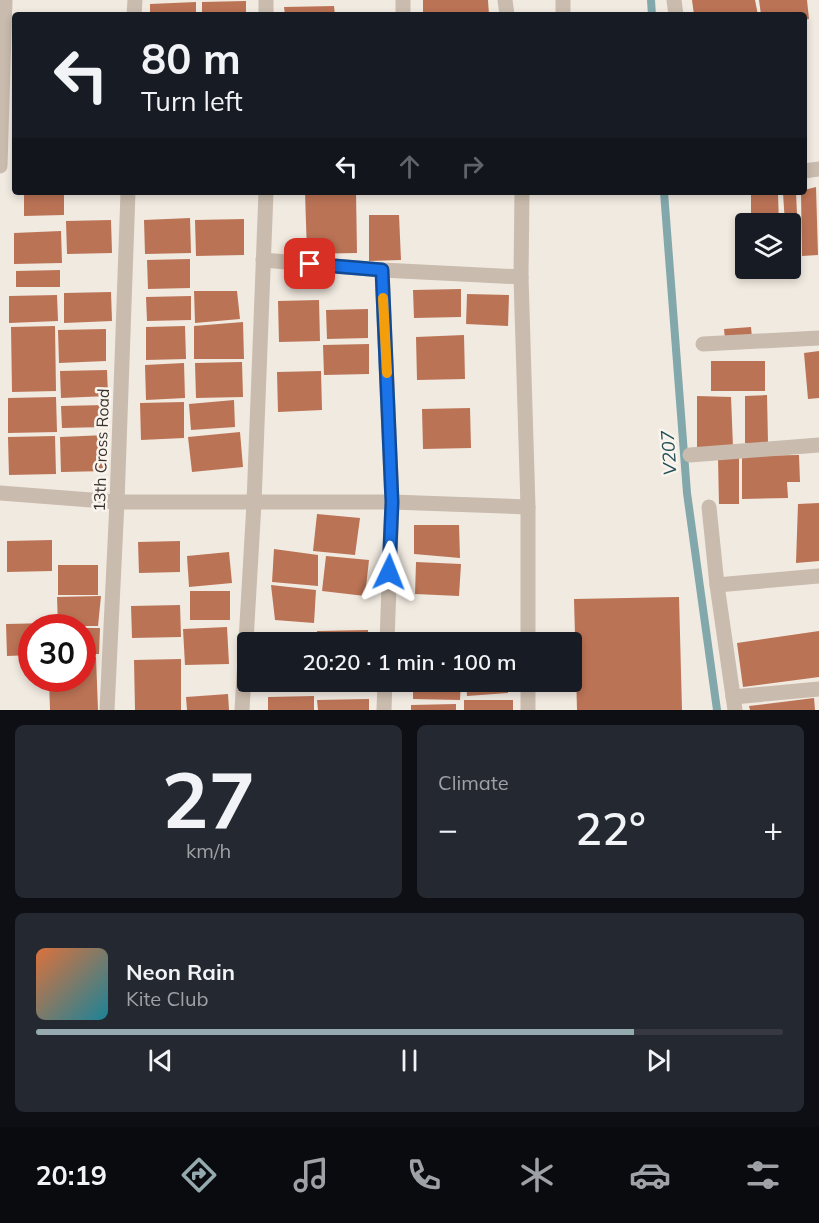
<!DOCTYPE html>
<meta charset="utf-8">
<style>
:root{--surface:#171b24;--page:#242831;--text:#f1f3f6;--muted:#9ea1a6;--line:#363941;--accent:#95aaae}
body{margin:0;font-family:Mulish,sans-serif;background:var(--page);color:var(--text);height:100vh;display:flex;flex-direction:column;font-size:22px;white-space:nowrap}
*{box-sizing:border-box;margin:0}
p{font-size:20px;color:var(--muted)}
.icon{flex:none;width:33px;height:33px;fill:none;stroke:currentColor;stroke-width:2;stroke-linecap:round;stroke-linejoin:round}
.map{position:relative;height:710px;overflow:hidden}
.sheet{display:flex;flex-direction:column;gap:15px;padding:15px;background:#0d0f14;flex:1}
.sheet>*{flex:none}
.guide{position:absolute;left:12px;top:12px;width:795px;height:183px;border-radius:6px;box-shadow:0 3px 9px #0003;background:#171b24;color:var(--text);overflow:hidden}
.fabs{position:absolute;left:735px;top:213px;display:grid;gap:12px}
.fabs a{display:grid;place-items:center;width:66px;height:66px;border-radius:6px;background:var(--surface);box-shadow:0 3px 9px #0003;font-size:30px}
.speed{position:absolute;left:18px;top:614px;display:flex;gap:12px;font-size:30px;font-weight:700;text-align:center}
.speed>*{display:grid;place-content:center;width:78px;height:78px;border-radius:50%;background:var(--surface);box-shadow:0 3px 9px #0003;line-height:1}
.speed .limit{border:9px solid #d22;background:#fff;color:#111}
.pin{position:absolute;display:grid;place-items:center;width:51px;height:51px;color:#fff;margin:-26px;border-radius:12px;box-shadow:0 3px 9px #0006}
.me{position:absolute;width:66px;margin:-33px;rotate:2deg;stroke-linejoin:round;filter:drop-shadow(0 0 4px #0008)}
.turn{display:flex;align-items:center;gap:21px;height:126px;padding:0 30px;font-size:27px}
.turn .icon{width:78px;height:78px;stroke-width:2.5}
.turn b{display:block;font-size:42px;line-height:51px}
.lanes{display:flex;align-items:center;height:57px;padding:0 30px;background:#0003;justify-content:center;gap:30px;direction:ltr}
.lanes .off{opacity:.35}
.big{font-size:45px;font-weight:600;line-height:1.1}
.sheet .card{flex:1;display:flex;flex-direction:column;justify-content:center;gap:9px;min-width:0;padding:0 21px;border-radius:9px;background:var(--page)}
.sheet .dial{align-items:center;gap:0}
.dial b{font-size:78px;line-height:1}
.song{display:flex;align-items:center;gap:18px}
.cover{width:72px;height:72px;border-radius:9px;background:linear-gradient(135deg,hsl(20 70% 55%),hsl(190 70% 35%))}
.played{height:6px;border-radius:3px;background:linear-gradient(90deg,var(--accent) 80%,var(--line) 80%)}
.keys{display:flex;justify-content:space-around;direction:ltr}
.heat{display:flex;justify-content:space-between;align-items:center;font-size:33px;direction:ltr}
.sheet .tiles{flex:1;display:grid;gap:15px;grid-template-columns:1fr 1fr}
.card:last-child{grid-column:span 2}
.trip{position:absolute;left:237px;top:632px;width:345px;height:60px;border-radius:6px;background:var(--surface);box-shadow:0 3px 9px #0003;font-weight:600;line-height:60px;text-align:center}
.menu{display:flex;height:96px;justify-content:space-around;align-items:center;background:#090b0e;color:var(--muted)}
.menu .icon{width:42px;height:42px}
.menu .selected{color:var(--accent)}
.menu b{font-size:27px;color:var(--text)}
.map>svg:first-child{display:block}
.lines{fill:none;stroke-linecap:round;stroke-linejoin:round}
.stream{stroke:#82a8ac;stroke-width:8}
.building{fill:#bb7355}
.minor{stroke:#c9bbad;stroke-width:15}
.route-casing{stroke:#114b97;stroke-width:15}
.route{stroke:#1a73e8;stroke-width:10}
.slow{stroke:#f59e0b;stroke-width:10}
.labels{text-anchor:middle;stroke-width:5;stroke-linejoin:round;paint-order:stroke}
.street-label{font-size:16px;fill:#38302b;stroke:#f9f4ed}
.water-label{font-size:18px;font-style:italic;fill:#245056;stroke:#f9f4ed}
</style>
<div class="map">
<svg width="819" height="710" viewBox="0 0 819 710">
<rect width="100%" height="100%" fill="#f1eae1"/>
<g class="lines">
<g class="stream">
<path d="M651,0L652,15"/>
<path d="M664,192L687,493L717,710"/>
</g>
</g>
<g class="building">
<path d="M423,0H488L489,15H423Z"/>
<path d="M692,0H755L758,15H694Z"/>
<path d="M759,0H807L809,19L804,20V15H761Z"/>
<path d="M246,1V15H202V2Z"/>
<path d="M196,2V15H150V4Z"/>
<path d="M334,6L335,15H285L284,7Z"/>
<path d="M816,187L818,255L802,256L801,192H804V190Z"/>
<path d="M24,192H64V215L24,216Z"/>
<path d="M305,192H356L357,253L307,254Z"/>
<path d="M796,192L799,258L790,259V224H785L783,193Z"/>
<path d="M778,194L779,224H751V195Z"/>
<path d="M369,215H399L401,260L369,261Z"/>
<path d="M190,218L191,253L145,254L144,220Z"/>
<path d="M244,219V255L196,256L195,220Z"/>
<path d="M111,220L112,253L67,254L66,221Z"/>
<path d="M61,231L62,263L14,264V233Z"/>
<path d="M190,259V288L148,289L147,260Z"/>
<path d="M60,270V287H16V271Z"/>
<path d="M461,289V317L414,318L413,290Z"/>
<path d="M194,291H237L240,319L195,323Z"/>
<path d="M111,292L112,321L64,323V293Z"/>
<path d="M467,294L509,295L508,326L466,324Z"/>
<path d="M57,295L58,321L9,323V296Z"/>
<path d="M191,296V320L147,321L146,297Z"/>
<path d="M319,300L320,341L279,342L278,301Z"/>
<path d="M368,309V338L327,339L326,310Z"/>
<path d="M243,322L244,359H194V326Z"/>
<path d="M55,326L56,391L12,392L11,327Z"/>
<path d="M185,326L186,359L146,360V327Z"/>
<path d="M751,327L752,338L725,339L724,329Z"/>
<path d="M106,329V361L59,363L58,330Z"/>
<path d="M464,335L465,379L417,380L416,337Z"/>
<path d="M369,344V374L324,375L323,345Z"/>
<path d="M819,351V398L808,399L804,353Z"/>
<rect x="711" y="361" width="54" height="30"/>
<path d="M242,362L243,397L196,398L195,363Z"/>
<path d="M184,363L185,398L146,400L145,365Z"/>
<path d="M107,370L108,396L61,398L60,371Z"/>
<path d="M321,371L322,410L278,412L277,372Z"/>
<path d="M767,395L768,443H745V396Z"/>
<path d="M697,396L731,397L733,447L697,448Z"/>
<path d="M56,397L57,432L8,433V398Z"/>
<path d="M234,400L235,427L191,430L189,404Z"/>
<path d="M184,402V438L141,440L140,403Z"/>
<path d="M105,405L106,427L62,428L61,406Z"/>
<path d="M470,408L471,448L423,449L422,409Z"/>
<path d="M240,432L243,467L192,472L188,437Z"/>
<path d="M106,435L107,471L61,472L60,437Z"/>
<path d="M55,436L56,474L9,475L8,437Z"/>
<path d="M799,455L800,482H787L788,498L742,499V456Z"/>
<path d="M739,457V504H719L718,458Z"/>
<path d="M819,503V561L796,563L798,504Z"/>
<path d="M317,514L360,518L355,555L313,551Z"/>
<path d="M414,525H459L460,558L414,554Z"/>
<path d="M52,540V571L7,572V541Z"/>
<path d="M180,541V572L139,573L138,542Z"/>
<path d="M274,549L318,555V586L272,582Z"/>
<path d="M229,552L232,583L189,587L187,556Z"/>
<path d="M326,556L369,560L365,596L322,591Z"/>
<path d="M416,562L461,564L459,596L415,594Z"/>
<rect x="58" y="565" width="40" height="30"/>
<path d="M271,585L316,590L314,623L275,620Z"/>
<rect x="190" y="591" width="40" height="29"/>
<path d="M101,596L98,626H58L57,597Z"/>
<path d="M679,597L682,710H577L574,599Z"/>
<path d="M180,605L181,637L132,638L131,606Z"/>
<path d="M50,623V627H32V655L7,656L6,624Z"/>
<path d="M227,627L229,664L185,665L183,629Z"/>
<path d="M82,628H100L99,654H82Z"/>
<path d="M368,630V642H317V631Z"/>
<path d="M819,631V677L743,687L737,643Z"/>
<path d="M282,634L315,638V642H282Z"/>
<path d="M96,657L98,710H50L49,678H82V658Z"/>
<path d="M181,659V710H135L134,660Z"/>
<path d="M268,681H315V689L268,691Z"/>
<path d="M413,681H461L460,700L413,699Z"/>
<path d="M466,681H507L508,693L467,696Z"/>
<path d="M228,694L229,710H187L186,697Z"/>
<path d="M314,696V710H268V697Z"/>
<path d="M814,698L815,710H750L749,706Z"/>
<path d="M369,699V710H318L317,700Z"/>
<rect x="464" y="700" width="49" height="10"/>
<path d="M456,704V710H411V705Z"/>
</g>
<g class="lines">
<g class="minor">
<path d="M266,0V15"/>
<path d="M403,0V15"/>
<path d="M505,0L507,15"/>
<path d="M563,0V15"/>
<path d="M674,0L676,15"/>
<path d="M134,15L135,0"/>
<path d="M0,166L5,0"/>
<path d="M804,171L819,169"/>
<path d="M522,192L521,277L528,507V642"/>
<path d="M263,260L382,270L392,502L387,642"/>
<path d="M382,270L521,277"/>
<path d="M703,344L819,338"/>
<path d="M690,455L819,445"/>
<path d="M0,493L117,502H392L528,507"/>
<path d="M709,507L717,585L735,710"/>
<path d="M717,585L819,576"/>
<path d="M528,681V710"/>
<path d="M733,697L819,689"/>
<path d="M107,710L117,502L128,192"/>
<path d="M242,710L254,503L266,192"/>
<path d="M384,710L385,681"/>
</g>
</g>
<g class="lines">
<defs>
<path id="route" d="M310,264L382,270L392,502L389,572"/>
</defs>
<use href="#route" class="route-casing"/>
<use href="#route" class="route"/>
<path class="slow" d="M383,298L387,373"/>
</g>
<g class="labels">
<g class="street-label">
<text transform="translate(101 450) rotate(-88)" y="6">13th Cross Road</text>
</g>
<g class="water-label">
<text transform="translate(669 453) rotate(-94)" y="6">V207</text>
</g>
</g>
</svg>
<div class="fabs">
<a><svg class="icon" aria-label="layers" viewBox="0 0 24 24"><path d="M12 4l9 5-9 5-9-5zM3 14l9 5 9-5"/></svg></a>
</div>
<div class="speed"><div class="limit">30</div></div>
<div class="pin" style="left:310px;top:264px;background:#d93025"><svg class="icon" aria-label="arrive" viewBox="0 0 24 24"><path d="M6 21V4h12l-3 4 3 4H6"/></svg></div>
<svg class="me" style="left:389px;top:572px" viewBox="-20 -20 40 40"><path d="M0-17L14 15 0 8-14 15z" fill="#1a73e8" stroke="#fff" stroke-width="4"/></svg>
<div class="trip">20:20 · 1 min · 100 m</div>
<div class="guide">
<div class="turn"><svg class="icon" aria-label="left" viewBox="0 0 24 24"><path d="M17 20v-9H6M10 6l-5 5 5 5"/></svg><div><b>80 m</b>Turn left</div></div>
<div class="lanes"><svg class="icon" aria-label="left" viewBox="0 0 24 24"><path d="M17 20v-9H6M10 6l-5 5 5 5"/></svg><svg class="icon off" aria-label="ahead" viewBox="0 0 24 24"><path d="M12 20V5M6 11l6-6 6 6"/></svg><svg class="icon off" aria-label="right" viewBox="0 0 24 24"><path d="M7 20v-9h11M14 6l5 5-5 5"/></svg></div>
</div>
</div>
<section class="sheet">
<div class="tiles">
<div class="card dial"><b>27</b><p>km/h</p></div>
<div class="card"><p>Climate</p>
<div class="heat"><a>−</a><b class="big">22°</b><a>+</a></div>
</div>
<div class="card">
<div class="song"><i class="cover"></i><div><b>Neon Rain</b><p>Kite Club</p></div></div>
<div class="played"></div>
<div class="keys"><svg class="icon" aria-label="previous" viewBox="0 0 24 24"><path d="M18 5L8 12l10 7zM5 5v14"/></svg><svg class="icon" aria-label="pause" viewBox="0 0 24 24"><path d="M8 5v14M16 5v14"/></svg><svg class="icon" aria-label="next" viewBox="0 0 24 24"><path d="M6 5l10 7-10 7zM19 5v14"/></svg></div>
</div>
</div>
</section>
<nav class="menu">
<b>20:19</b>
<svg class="icon selected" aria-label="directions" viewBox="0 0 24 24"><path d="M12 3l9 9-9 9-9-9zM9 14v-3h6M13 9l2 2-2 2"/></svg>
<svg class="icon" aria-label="music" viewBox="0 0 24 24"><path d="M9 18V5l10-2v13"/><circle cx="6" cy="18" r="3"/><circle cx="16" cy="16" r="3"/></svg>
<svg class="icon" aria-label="phone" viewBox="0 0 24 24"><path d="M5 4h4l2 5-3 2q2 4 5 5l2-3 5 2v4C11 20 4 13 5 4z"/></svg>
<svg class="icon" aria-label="climate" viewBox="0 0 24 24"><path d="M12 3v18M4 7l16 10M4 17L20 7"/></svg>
<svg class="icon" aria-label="car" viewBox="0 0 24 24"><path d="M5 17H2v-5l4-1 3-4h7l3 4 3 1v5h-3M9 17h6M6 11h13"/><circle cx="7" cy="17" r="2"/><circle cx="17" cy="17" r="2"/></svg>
<svg class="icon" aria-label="filters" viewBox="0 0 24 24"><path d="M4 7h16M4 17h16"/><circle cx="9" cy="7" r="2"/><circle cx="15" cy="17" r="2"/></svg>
</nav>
